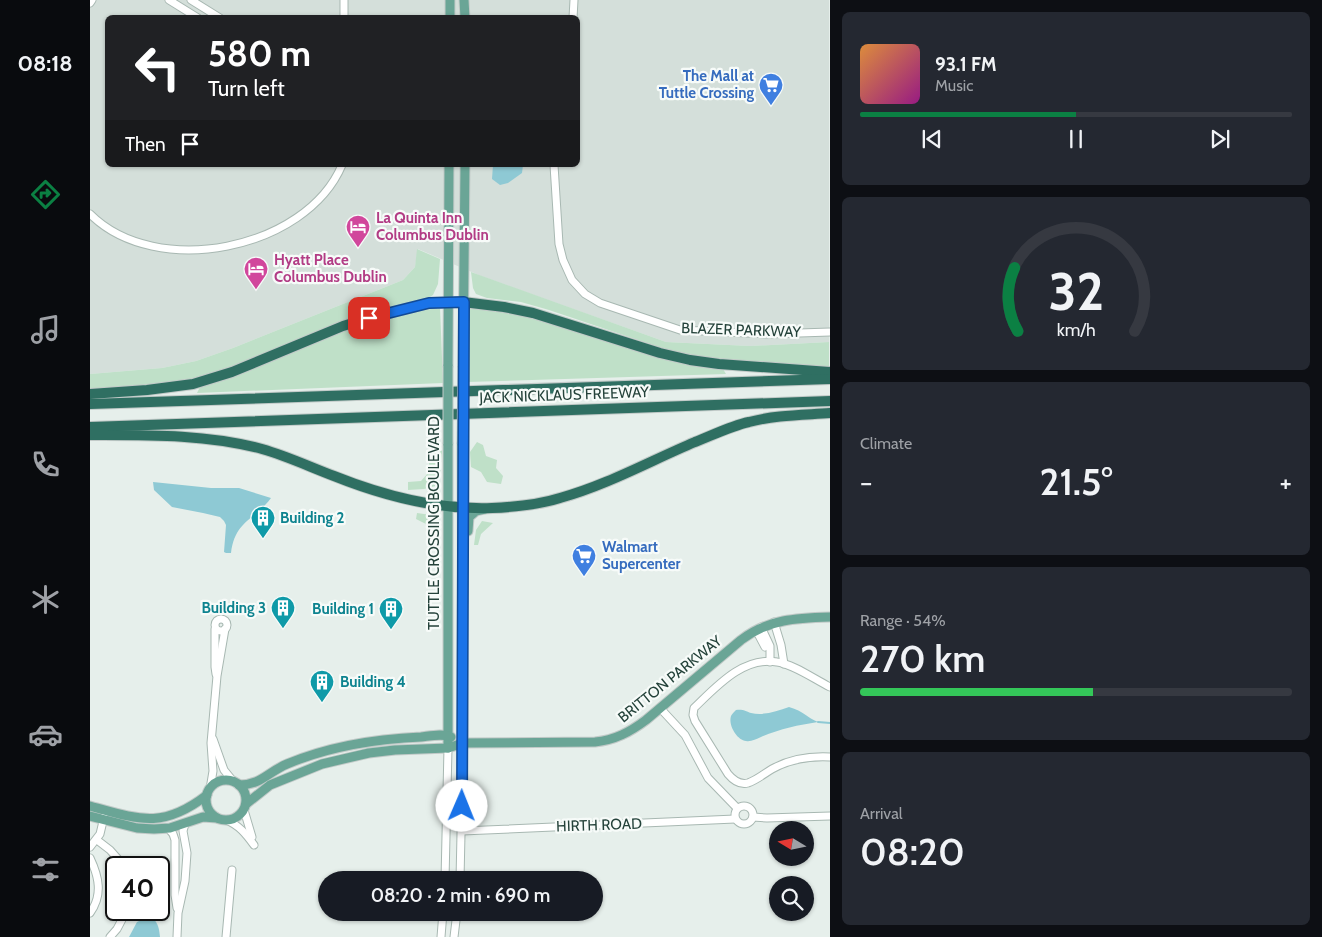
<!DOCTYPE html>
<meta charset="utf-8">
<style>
:root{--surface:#171b24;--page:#242831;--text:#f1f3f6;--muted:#9ea1a6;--line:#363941;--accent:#0b8043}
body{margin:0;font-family:Cabin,sans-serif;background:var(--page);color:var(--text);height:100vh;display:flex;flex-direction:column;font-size:19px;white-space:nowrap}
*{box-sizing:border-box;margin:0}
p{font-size:16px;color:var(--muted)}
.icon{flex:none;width:28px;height:28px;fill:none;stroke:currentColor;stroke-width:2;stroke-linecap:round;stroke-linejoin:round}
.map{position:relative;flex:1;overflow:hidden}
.drawer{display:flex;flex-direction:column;gap:12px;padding:12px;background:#0d0f14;width:492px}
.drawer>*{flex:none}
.banner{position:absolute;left:15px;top:15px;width:475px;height:152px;border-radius:8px;box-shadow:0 1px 4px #0004;background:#202124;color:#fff;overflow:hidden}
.needle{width:32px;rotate:280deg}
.tools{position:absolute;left:679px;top:821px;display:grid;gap:10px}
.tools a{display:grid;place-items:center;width:45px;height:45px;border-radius:50%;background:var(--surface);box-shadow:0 1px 4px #0004;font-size:25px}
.speed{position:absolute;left:15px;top:856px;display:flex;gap:10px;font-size:25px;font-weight:700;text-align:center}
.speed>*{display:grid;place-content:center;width:65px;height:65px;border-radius:50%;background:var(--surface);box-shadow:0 1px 4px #0004;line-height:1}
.speed .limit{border:2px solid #111;border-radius:8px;background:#fff;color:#111}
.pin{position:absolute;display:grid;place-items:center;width:42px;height:42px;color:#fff;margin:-21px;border-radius:10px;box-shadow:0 2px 8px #0006}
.me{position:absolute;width:55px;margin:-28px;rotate:1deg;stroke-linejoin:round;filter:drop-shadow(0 0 4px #0008)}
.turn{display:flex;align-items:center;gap:18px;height:105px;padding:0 20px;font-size:22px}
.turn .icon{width:65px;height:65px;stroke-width:2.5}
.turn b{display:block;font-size:35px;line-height:42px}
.then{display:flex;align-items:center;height:48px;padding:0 20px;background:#0003;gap:10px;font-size:19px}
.big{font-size:38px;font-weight:600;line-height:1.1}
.drawer .tile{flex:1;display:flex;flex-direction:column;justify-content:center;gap:8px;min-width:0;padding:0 18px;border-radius:8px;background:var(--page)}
.drawer .dial{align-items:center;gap:0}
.dial svg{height:130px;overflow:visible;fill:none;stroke:var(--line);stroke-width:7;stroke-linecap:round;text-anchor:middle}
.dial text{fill:var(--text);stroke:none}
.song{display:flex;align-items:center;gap:15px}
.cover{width:60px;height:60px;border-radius:8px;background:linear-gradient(135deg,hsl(30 70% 55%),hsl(310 70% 35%))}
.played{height:5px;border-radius:2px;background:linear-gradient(90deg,var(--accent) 50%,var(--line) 50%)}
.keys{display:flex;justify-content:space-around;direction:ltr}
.heat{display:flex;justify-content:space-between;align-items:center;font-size:28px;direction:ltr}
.charge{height:8px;border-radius:4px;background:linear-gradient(90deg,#34c759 54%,var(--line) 0)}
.trip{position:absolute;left:228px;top:871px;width:285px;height:50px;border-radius:25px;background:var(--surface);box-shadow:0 1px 4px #0004;font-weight:600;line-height:50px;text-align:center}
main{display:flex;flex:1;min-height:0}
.tabs{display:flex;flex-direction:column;width:90px;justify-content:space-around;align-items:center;background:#090b0e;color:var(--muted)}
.tabs .icon{width:35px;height:35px}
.tabs .on{color:var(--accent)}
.tabs b{font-size:22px;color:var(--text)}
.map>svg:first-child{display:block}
.built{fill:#d4dfda;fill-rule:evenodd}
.green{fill:#bfe0c8}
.water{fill:#8ec9d4}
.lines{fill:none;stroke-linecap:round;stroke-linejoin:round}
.stream{stroke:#8ec9d4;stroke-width:2}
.minor-casing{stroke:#a8b8b2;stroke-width:9}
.major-casing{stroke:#c2cac8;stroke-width:11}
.highway-casing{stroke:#c2cac8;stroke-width:12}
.minor{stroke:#fff;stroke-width:7}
.major{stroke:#6aa596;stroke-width:9}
.highway{stroke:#2f6f62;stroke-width:10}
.major-bridge-casing{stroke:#c2cac8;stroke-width:11;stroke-linecap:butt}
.major-bridge{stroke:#6aa596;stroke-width:9}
.route-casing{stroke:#114b97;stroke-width:12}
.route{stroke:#1a73e8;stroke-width:9}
.labels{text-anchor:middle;stroke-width:4.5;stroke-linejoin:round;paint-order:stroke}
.shop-label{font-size:15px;font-weight:bold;fill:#366cbe;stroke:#f7fbf9;text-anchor:end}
.hotel-label{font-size:15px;font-weight:bold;fill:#b23c85;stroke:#f7fbf9;text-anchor:start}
.street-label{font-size:15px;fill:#24423a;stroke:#f7fbf9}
.culture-label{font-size:15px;font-weight:bold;fill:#0d838f;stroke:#f7fbf9;text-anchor:start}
</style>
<main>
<nav class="tabs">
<b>08:18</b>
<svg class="icon on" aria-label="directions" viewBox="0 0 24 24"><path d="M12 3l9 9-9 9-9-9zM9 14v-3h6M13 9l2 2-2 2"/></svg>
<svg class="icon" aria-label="music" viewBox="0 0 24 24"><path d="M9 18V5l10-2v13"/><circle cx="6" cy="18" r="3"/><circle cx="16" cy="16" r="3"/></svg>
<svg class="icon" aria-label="phone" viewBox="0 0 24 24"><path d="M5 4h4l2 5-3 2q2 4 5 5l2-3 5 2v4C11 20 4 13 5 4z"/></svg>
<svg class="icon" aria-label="climate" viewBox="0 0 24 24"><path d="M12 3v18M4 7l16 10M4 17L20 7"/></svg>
<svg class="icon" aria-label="car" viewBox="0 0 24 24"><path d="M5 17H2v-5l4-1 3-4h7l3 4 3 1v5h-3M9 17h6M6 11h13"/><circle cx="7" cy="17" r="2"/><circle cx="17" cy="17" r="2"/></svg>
<svg class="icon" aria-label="filters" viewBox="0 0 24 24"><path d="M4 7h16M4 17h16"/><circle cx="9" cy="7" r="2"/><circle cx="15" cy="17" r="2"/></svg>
</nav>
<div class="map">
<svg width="740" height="937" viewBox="0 0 740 937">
<rect width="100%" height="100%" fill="#e6efeb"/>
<path class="built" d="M0,0H739V342L660,346L576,342L391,276L328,249L325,267L313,280L143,348L106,361L72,368L0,374ZM18,18H488V165H18Z"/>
<g class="green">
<path d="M327,249L350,259L348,284L343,295L335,300L292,309L256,320L135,371L99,382L78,385L0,389V374L72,368L106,361L143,348L313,280L325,267Z"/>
<path d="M381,272L576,342L660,346L739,342V367L662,363L606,357L572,348L459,310L431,302L397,298L386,294L383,288Z"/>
<path d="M350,308L353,383L107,393L111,385L253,331L288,320L315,312Z"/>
<path d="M377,308L419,313L447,318L633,369L636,374L377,382Z"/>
<path d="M387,442L393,445L396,456L407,460L406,468L413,476L411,484L397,482L391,472L381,467L380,452Z"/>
<path d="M348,449L352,451L350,474L345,486L334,489L318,490V482L331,481L339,472V456Z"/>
<path d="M327,513L341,515L347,522L349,534L342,538L338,525L326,519Z"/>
<path d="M392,521L403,523L391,534L388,545H384L386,530Z"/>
</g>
<g class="water">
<path d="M403,165H433L432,173L418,183L410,185L402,179Z"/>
<path d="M63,482L121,488H149L181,498C165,520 145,520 141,553H136L134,552L136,525L134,521L130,517L113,513L82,507L64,490Z"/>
<path d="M699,707C714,711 717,718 728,722C708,725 690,729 671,737C666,739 661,742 656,741C647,740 638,725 641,716C642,714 644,712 646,710C653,709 655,711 661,713C674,716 687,711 699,707Z"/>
<path d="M58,917C68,919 69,928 70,937H39L47,922Z"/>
</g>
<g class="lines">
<path class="stream" d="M728,722L740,723"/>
<defs>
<g id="minor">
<path d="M79,0L108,18"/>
<path d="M101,0L130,18"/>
<path d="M254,0V18"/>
<path d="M0,3L2,0"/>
<path d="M483,18L484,0"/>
<path d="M464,165L469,244L473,260L482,280L495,294L510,303L590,330L679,334L740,332"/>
<path d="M0,214C66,280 216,250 252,165"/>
<circle cx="131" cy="625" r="6"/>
<path d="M684,622L691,645L694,664"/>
<path d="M671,627L680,646V662"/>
<path d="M125,629V667L126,674"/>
<path d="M666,630L675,647"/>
<path d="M740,687C724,679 703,664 687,662C653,656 626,687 604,708L603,715L605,721L638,774C643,780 650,785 658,783C667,780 675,773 682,769C700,759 720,756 740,757"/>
<path d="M570,708L595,735L618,778L647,808"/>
<path d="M123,739L134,770L143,781"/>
<path d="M120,789L123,771L121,743L127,676L135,629"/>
<circle cx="654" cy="815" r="9"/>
<path d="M154,810L162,837"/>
<path d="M663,817L677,818L740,816"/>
<path d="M136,820C149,825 156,834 164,845"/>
<path d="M78,828L83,834L85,840V895L87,908"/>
<path d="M372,831L645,819"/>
<path d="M7,840L20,850L36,868"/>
<path d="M0,847L10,834L14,817"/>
<path d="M0,858C9,877 13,895 0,913"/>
<path d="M355,880L358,748"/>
<path d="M370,880L373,743"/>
<path d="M20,937L27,929L37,910"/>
<path d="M87,937L88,913L95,881L97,853L93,831L95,824"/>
<path d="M136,937L142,870"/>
<path d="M351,937L353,912"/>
<path d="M364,937L367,912"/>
</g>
<g id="major">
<path d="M374,0L375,18"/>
<path d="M360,18V0"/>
<path d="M358,366L359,165"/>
<path d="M373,366L375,165"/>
<path d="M358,444V748"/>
<path d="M372,444L373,743"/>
<path d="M378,531L379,517L386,511L395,509"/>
<circle cx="136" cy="800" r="20"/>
<path d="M149,785C171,785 178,772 197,764C240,746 285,739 331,737C340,736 353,733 361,737"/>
<path d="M156,804L180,785L232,764L279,753L305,750L358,748L373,743L505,742C525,740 540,732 556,720L651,640C678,619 707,618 740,617"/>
<path d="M0,806C50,820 73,829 117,795"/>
<path d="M0,816L47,828L64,829L80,828L113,817L127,818"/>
</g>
<g id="highway">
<path d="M0,394L57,390L103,384L142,372L253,326L279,318L339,303L373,302L414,307L443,313L570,353L600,360L629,364L740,372"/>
<path d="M0,404L740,379"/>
<path d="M0,427L740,401"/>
<path d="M0,435C57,435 117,434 172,449C197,456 220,467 244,476C294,496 348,510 402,508C425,507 448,505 470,498C517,485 560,461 605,442C623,435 641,426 659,422C685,415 713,415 740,413"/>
</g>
</defs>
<use href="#minor" class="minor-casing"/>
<use href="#major" class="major-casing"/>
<use href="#highway" class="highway-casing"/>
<use href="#minor" class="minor"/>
<use href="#major" class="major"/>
<use href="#highway" class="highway"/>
<defs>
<g id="major-bridge">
<path d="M358,444V366"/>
<path d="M372,444L373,366"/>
</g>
</defs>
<use href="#major-bridge" class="major-bridge-casing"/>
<use href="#major-bridge" class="major-bridge"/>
</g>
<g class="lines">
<defs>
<path id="route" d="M279,318L339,303L374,302L372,806"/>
</defs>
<use href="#route" class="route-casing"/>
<use href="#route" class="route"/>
</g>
<defs>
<symbol id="supermarket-pin" viewBox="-11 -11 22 30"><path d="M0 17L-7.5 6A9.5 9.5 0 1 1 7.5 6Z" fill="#3f7fe0" stroke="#f7fbf9"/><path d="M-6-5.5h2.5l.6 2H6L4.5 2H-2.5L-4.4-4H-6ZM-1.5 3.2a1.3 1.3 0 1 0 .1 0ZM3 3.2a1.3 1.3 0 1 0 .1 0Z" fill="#fff"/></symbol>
<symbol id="hotel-pin" viewBox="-11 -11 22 30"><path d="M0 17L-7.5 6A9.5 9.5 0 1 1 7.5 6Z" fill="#d1479c" stroke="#f7fbf9"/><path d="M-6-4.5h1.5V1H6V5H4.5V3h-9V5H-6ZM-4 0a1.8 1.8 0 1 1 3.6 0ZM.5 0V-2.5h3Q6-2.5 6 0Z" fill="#fff"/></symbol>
<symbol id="building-pin" viewBox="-11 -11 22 30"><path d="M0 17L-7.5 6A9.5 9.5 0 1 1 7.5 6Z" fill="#0f9aa8" stroke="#f7fbf9"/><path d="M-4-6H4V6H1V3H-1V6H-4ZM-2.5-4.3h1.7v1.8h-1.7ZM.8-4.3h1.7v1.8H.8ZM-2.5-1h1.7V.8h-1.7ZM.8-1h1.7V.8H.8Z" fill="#fff"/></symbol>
</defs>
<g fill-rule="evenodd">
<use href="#supermarket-pin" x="667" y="71" width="28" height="38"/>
<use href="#hotel-pin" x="254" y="213" width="28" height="38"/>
<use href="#hotel-pin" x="152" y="255" width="28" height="38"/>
<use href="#building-pin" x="159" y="504" width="28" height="38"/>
<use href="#supermarket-pin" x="480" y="542" width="28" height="38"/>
<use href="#building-pin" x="179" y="594" width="28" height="38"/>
<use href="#building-pin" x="287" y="595" width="28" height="38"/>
<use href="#building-pin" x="218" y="668" width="28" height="38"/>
</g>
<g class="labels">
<g class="shop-label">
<text x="664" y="81">The Mall at<tspan x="664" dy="17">Tuttle Crossing</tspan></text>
<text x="512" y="552" text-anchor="start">Walmart<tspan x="512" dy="17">Supercenter</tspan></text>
</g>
<g class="hotel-label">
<text x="286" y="223">La Quinta Inn<tspan x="286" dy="17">Columbus Dublin</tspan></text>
<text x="184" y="265">Hyatt Place<tspan x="184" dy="17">Columbus Dublin</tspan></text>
</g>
<g class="street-label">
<text transform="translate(651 330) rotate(2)" y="5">BLAZER PARKWAY</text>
<text transform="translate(474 395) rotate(-2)" y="5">JACK NICKLAUS FREEWAY</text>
<text transform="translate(344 523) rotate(-90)" y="5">TUTTLE CROSSING BOULEVARD</text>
<text transform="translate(580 679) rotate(-39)" y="5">BRITTON PARKWAY</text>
<text transform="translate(509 825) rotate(-2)" y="5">HIRTH ROAD</text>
</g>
<g class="culture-label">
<text x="190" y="523">Building 2</text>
<text x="176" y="613" text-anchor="end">Building 3</text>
<text x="284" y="614" text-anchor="end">Building 1</text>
<text x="250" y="687">Building 4</text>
</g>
</g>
</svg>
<div class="tools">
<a><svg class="needle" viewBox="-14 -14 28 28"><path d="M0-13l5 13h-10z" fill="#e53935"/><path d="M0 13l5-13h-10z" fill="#9ea1a6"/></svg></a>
<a><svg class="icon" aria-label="search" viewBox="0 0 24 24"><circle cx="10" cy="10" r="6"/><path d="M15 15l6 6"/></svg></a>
</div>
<div class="speed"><div class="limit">40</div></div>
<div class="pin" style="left:279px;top:318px;background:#d93025"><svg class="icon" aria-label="arrive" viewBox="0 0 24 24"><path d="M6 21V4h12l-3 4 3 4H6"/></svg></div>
<svg class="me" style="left:372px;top:806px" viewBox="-20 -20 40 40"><circle r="19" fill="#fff"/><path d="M0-13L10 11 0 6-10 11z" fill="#1a73e8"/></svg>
<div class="trip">08:20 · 2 min · 690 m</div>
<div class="banner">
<div class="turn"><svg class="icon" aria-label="left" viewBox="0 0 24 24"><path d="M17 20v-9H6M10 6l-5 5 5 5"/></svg><div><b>580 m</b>Turn left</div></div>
<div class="then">Then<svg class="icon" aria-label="arrive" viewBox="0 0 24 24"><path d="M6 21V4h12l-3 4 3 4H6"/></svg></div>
</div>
</div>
<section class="drawer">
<div class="tile">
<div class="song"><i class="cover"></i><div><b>93.1 FM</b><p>Music</p></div></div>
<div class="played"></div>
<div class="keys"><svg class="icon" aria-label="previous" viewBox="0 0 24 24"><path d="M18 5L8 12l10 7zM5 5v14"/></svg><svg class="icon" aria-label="pause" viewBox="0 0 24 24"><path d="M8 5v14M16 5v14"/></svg><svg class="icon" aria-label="next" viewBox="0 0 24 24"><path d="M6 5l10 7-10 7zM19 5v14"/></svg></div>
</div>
<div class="tile dial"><svg viewBox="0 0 100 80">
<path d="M14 69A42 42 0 1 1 86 69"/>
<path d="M14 69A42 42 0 0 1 12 30" stroke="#0b8043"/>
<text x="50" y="56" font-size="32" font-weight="700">32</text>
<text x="50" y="72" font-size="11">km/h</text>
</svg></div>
<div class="tile"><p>Climate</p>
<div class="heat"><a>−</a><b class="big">21.5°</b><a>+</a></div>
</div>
<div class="tile"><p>Range · 54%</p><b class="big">270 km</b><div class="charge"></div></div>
<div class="tile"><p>Arrival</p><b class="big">08:20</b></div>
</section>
</main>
